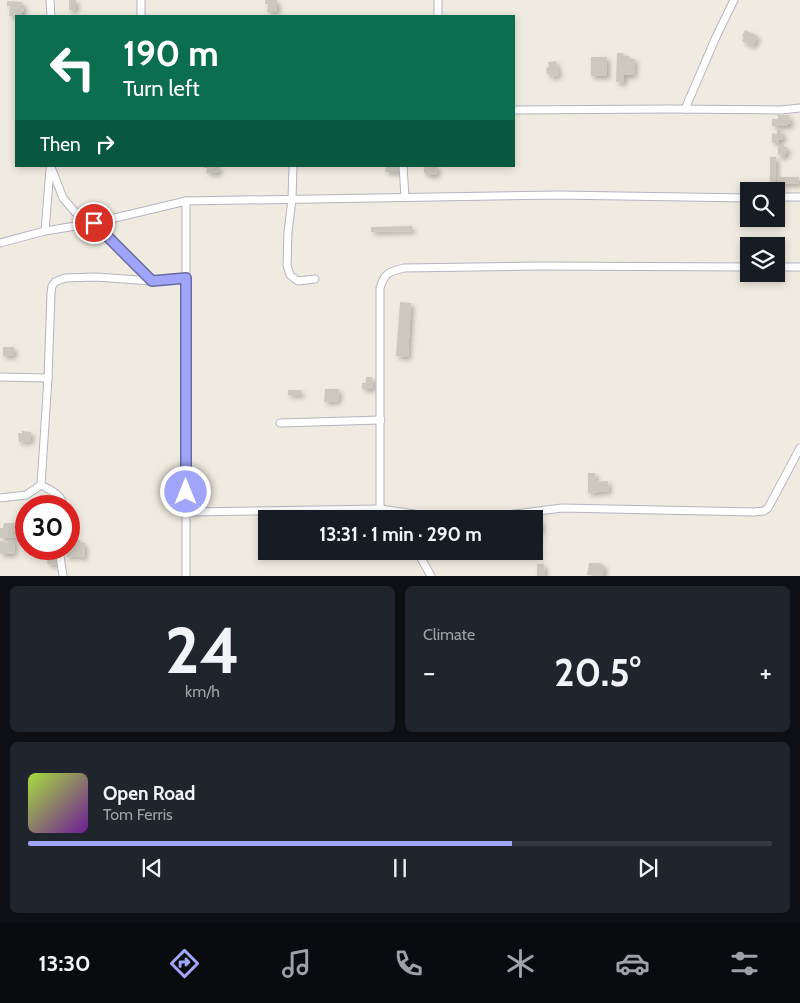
<!DOCTYPE html>
<meta charset="utf-8">
<style>
:root{--surface:#171b24;--page:#20242c;--text:#f1f3f6;--muted:#9ea1a6;--line:#363941;--accent:#a0a5fa}
body{margin:0;font-family:Cabin,sans-serif;background:var(--page);color:var(--text);height:100vh;display:flex;flex-direction:column;font-size:19px;white-space:nowrap}
*{box-sizing:border-box;margin:0}
p{font-size:16px;color:var(--muted)}
.icon{flex:none;width:28px;height:28px;fill:none;stroke:currentColor;stroke-width:2;stroke-linecap:round;stroke-linejoin:round}
.map{position:relative;height:576px;overflow:hidden}
.side{display:flex;flex-direction:column;gap:10px;padding:10px;background:#0d0f14;flex:1}
.side>*{flex:none}
.top-card{position:absolute;left:15px;top:15px;width:500px;height:152px;border-radius:0px;box-shadow:0 2px 8px #0003;background:#0b6e4f;color:#fff;overflow:hidden}
.controls{position:absolute;left:740px;top:182px;display:grid;gap:10px}
.controls a{display:grid;place-items:center;width:45px;height:45px;border-radius:0px;background:var(--surface);box-shadow:0 2px 8px #0003;font-size:25px}
.speed{position:absolute;left:15px;top:495px;display:flex;gap:10px;font-size:25px;font-weight:700;text-align:center}
.speed>*{display:grid;place-content:center;width:65px;height:65px;border-radius:50%;background:var(--surface);box-shadow:0 2px 8px #0003;line-height:1}
.speed .limit{border:8px solid #d22;background:#fff;color:#111}
.pin{position:absolute;display:grid;place-items:center;width:42px;height:42px;color:#fff;margin:-21px;border:2px solid #fff;border-radius:50%;box-shadow:0 1px 5px #0007}
.me{position:absolute;width:55px;margin:-28px;rotate:0deg;stroke-linejoin:round;filter:drop-shadow(0 0 4px #0008)}
.turn{display:flex;align-items:center;gap:18px;height:105px;padding:0 25px;font-size:22px}
.turn .icon{width:65px;height:65px;stroke-width:2.5}
.turn b{display:block;font-size:35px;line-height:42px}
.then{display:flex;align-items:center;height:48px;padding:0 25px;background:#0003;gap:10px;font-size:19px}
.big{font-size:38px;font-weight:700;line-height:1.1}
.side .tile{flex:1;display:flex;flex-direction:column;justify-content:center;gap:8px;min-width:0;padding:0 18px;border-radius:8px;background:var(--page)}
.side .dial{align-items:center;gap:0}
.dial b{font-size:65px;line-height:1}
.song{display:flex;align-items:center;gap:15px}
.cover{width:60px;height:60px;border-radius:8px;background:linear-gradient(135deg,hsl(80 70% 55%),hsl(280 70% 35%))}
.played{height:5px;border-radius:2px;background:linear-gradient(90deg,var(--accent) 65%,var(--line) 65%)}
.keys{display:flex;justify-content:space-around;direction:ltr}
.heat{display:flex;justify-content:space-between;align-items:center;font-size:28px;direction:ltr}
.side .tiles{flex:1;display:grid;gap:10px;grid-template-columns:1fr 1fr}
.tile:last-child{grid-column:span 2}
.trip{position:absolute;left:258px;top:510px;width:285px;height:50px;border-radius:0px;background:var(--surface);box-shadow:0 2px 8px #0003;font-weight:700;line-height:50px;text-align:center}
.tab-bar{display:flex;height:80px;justify-content:space-around;align-items:center;background:#090b0e;color:var(--muted)}
.tab-bar .icon{width:35px;height:35px}
.tab-bar .current{color:var(--accent)}
.tab-bar b{font-size:22px;color:var(--text)}
.map>svg:first-child{display:block}
.building{fill:#cbc9be;filter:url(#shadow)}
.lines{fill:none;stroke-linecap:round;stroke-linejoin:round}
.minor-casing{stroke:#b4b4c1;stroke-width:9}
.minor{stroke:#fff;stroke-width:7}
.route-casing{stroke:#686ba2;stroke-width:12}
.route{stroke:#a0a5fa;stroke-width:9}
</style>
<div class="map">
<svg width="800" height="576" viewBox="0 0 800 576">
<defs>
<filter id="shadow"><feDropShadow dx="3" dy="3" stdDeviation="2.5" flood-color="#0004"/></filter>
</defs>
<rect width="100%" height="100%" fill="#efebe0"/>
<g class="building">
<rect x="69" y="0" width="7" height="10"/>
<path d="M265,0H277V12H267L268,4H265Z"/>
<path d="M7,1L22,2V5H24V12H22V16H9L10,6H7Z"/>
<path d="M745,30L758,36L753,46L742,41L744,37L742,36Z"/>
<path d="M617,53H623V56H629V59H635L634,75H624V83L616,82Z"/>
<rect x="591" y="57" width="16" height="19"/>
<path d="M556,61L559,75L550,77V74H547L546,68L549,67L548,62Z"/>
<path d="M778,115H789L791,124H788V126H772V119H778Z"/>
<path d="M777,130H781V134H783V140H779V143H772V133L777,134Z"/>
<path d="M780,145H784V147H787V154H784L785,157H781L780,154L778,155V147H780Z"/>
<rect x="770" y="157" width="6" height="26"/>
<path d="M204,166H219V173H206L207,168H204Z"/>
<path d="M386,166H399V172H385Z"/>
<path d="M424,166H437V175H426V173H424Z"/>
<rect x="777" y="177" width="22" height="7"/>
<path d="M412,226V231L371,232V227Z"/>
<path d="M400,302L411,303L408,357L396,356Z"/>
<path d="M3,347H14V355L3,356Z"/>
<path d="M366,377H372L373,389H362V383H366Z"/>
<path d="M325,389H339L338,401L324,402Z"/>
<rect x="288" y="390" width="13" height="5"/>
<path d="M22,431L31,432V441L19,442L18,433H22Z"/>
<path d="M588,473H595L596,482L608,481L609,491L588,493Z"/>
<path d="M534,519H538L541,526V531L538,530V535H534Z"/>
<path d="M4,523H16L15,538H0V528H3Z"/>
<path d="M72,539L80,540V543H85L84,558H80V556L66,557L67,551L70,552L69,542H72Z"/>
<path d="M8,540H15L14,554H0V541L8,542Z"/>
<path d="M48,556L57,557V565L47,564Z"/>
<path d="M589,563H600L604,566V573L602,576L587,575Z"/>
<path d="M537,564H544L545,576H537Z"/>
</g>
<g class="lines">
<defs>
<g id="minor">
<path d="M50,0L51,16"/>
<path d="M141,16V0"/>
<path d="M438,16V0"/>
<path d="M685,109L716,37L734,0"/>
<path d="M514,110L669,109L781,110L800,108"/>
<path d="M293,166L292,199L288,232L287,265L290,275L298,281L315,279"/>
<path d="M403,166L405,197"/>
<path d="M51,167L63,198L75,212L94,223L152,281"/>
<path d="M776,197H800"/>
<path d="M45,231L50,169"/>
<path d="M0,243L45,231L94,223L186,201L558,195L749,198"/>
<path d="M776,267H800"/>
<path d="M0,377L48,378"/>
<path d="M280,423L381,420"/>
<path d="M41,485C50,490 62,494 63,506"/>
<path d="M0,498L26,495L41,485L48,378L51,294L52,286L55,282L65,278L96,277L152,281L186,278"/>
<path d="M380,509V288C385,272 389,272 404,268L539,266L749,267"/>
<path d="M186,512L380,509L428,516L470,519"/>
<path d="M475,519L562,508L754,512L764,511L768,508L800,448"/>
<path d="M59,549L63,576"/>
<path d="M417,551L431,576"/>
<path d="M186,576V201"/>
</g>
</defs>
<use href="#minor" class="minor-casing"/>
<use href="#minor" class="minor"/>
</g>
<g class="lines">
<defs>
<path id="route" d="M94,223L152,281L186,278V492"/>
</defs>
<use href="#route" class="route-casing"/>
<use href="#route" class="route"/>
</g>
</svg>
<div class="controls">
<a><svg class="icon" aria-label="search" viewBox="0 0 24 24"><circle cx="10" cy="10" r="6"/><path d="M15 15l6 6"/></svg></a>
<a><svg class="icon" aria-label="layers" viewBox="0 0 24 24"><path d="M12 4l9 5-9 5-9-5zM3 14l9 5 9-5"/></svg></a>
</div>
<div class="speed"><div class="limit">30</div></div>
<div class="pin" style="left:94px;top:223px;background:#d93025"><svg class="icon" aria-label="arrive" viewBox="0 0 24 24"><path d="M6 21V4h12l-3 4 3 4H6"/></svg></div>
<svg class="me" style="left:186px;top:492px" viewBox="-20 -20 40 40"><circle r="17" fill="#a0a5fa" stroke="#fff" stroke-width="3"/><path d="M0-11L8 9 0 5-8 9z" fill="#fff"/></svg>
<div class="trip">13:31 · 1 min · 290 m</div>
<div class="top-card">
<div class="turn"><svg class="icon" aria-label="left" viewBox="0 0 24 24"><path d="M17 20v-9H6M10 6l-5 5 5 5"/></svg><div><b>190 m</b>Turn left</div></div>
<div class="then">Then<svg class="icon" aria-label="right" viewBox="0 0 24 24"><path d="M7 20v-9h11M14 6l5 5-5 5"/></svg></div>
</div>
</div>
<section class="side">
<div class="tiles">
<div class="tile dial"><b>24</b><p>km/h</p></div>
<div class="tile"><p>Climate</p>
<div class="heat"><a>−</a><b class="big">20.5°</b><a>+</a></div>
</div>
<div class="tile">
<div class="song"><i class="cover"></i><div><b>Open Road</b><p>Tom Ferris</p></div></div>
<div class="played"></div>
<div class="keys"><svg class="icon" aria-label="previous" viewBox="0 0 24 24"><path d="M18 5L8 12l10 7zM5 5v14"/></svg><svg class="icon" aria-label="pause" viewBox="0 0 24 24"><path d="M8 5v14M16 5v14"/></svg><svg class="icon" aria-label="next" viewBox="0 0 24 24"><path d="M6 5l10 7-10 7zM19 5v14"/></svg></div>
</div>
</div>
</section>
<nav class="tab-bar">
<b>13:30</b>
<svg class="icon current" aria-label="directions" viewBox="0 0 24 24"><path d="M12 3l9 9-9 9-9-9zM9 14v-3h6M13 9l2 2-2 2"/></svg>
<svg class="icon" aria-label="music" viewBox="0 0 24 24"><path d="M9 18V5l10-2v13"/><circle cx="6" cy="18" r="3"/><circle cx="16" cy="16" r="3"/></svg>
<svg class="icon" aria-label="phone" viewBox="0 0 24 24"><path d="M5 4h4l2 5-3 2q2 4 5 5l2-3 5 2v4C11 20 4 13 5 4z"/></svg>
<svg class="icon" aria-label="climate" viewBox="0 0 24 24"><path d="M12 3v18M4 7l16 10M4 17L20 7"/></svg>
<svg class="icon" aria-label="car" viewBox="0 0 24 24"><path d="M5 17H2v-5l4-1 3-4h7l3 4 3 1v5h-3M9 17h6M6 11h13"/><circle cx="7" cy="17" r="2"/><circle cx="17" cy="17" r="2"/></svg>
<svg class="icon" aria-label="filters" viewBox="0 0 24 24"><path d="M4 7h16M4 17h16"/><circle cx="9" cy="7" r="2"/><circle cx="15" cy="17" r="2"/></svg>
</nav>
